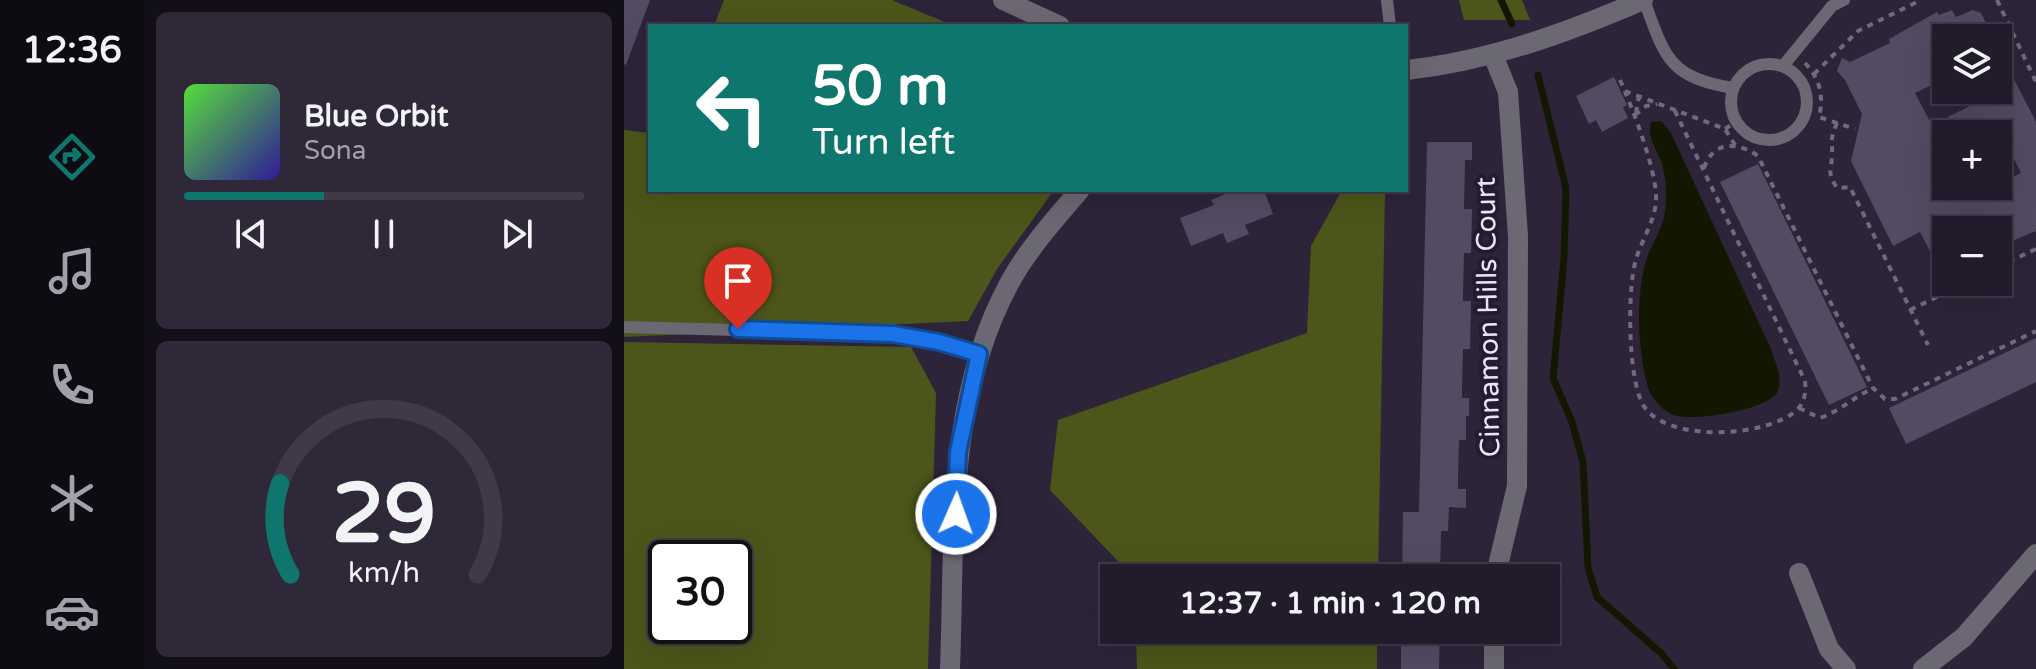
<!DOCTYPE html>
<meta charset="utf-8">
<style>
:root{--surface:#221b2c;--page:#2e2838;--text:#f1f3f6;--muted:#a2a1a9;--line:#3f3948;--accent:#0f766e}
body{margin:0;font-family:"Varela Round",sans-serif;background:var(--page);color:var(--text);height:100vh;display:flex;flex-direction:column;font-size:30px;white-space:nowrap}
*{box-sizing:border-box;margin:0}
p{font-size:26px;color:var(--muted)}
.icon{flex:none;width:44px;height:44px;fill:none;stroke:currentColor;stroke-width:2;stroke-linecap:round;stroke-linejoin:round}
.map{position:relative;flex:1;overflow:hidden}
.side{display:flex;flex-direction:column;gap:12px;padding:12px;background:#130f18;width:480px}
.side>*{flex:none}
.hud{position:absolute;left:24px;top:24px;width:760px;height:168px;border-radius:0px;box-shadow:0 8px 32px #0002,0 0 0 2px var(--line);background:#0f766e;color:#fff;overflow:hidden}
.controls{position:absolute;left:1308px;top:24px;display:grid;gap:16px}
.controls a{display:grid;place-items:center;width:80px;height:80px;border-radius:0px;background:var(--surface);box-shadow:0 8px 32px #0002,0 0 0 2px var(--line);font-size:40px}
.speed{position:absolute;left:24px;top:540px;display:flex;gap:16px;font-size:40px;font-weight:700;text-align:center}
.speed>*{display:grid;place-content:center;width:104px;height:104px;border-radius:50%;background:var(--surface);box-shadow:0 8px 32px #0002,0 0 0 2px var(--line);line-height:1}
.speed .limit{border:4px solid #111;border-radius:12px;background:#fff;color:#111}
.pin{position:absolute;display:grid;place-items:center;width:68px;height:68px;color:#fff;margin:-82px -34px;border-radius:50% 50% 50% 0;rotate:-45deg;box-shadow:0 0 8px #0007}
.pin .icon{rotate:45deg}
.me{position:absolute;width:88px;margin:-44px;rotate:2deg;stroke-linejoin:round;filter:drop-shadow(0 0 6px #0008)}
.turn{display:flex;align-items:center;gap:28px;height:168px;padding:0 32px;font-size:36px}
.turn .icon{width:104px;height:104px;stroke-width:2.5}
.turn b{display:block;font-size:56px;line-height:68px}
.side .tile{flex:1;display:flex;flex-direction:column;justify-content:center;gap:12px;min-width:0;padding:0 28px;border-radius:12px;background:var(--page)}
.side .dial{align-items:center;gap:0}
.dial svg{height:208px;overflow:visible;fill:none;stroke:var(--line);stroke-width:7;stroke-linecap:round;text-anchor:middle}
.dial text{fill:var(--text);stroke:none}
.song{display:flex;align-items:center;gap:24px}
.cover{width:96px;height:96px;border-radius:12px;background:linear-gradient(135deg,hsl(110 70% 55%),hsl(250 70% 35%))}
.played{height:8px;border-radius:4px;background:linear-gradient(90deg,var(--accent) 35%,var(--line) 35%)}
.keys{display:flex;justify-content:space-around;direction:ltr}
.trip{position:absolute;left:476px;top:564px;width:460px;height:80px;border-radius:0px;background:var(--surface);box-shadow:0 8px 32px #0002,0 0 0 2px var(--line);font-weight:700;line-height:80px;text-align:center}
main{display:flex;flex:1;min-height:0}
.dock{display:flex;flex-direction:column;width:144px;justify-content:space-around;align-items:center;background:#0e0b12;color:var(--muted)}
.dock .icon{width:56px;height:56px}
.dock .on{color:var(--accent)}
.dock b{font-size:36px;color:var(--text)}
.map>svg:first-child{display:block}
.forest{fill:#4c561a;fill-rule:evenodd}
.water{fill:#131701}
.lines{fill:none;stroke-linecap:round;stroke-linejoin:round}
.stream{stroke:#131701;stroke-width:7}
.building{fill:#544a62;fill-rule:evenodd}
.path{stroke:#72697d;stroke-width:4;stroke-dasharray:6 6;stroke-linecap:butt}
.service{stroke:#6c6873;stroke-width:12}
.minor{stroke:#6c6873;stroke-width:20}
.tertiary{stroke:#6c6873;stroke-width:20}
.route-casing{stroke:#114b97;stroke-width:20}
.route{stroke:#1a73e8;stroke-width:14}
.labels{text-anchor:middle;stroke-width:8;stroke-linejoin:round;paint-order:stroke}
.street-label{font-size:28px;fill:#ebe5f3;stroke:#241b2f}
</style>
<main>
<nav class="dock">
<b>12:36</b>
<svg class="icon on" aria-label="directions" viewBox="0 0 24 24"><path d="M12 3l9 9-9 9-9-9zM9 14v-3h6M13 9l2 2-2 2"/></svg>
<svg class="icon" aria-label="music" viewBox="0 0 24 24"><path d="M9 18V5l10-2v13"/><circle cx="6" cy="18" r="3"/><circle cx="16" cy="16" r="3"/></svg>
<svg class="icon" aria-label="phone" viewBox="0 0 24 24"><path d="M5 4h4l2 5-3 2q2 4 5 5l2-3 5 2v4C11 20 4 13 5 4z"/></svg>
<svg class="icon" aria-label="climate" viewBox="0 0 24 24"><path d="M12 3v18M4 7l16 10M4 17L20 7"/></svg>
<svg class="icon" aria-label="car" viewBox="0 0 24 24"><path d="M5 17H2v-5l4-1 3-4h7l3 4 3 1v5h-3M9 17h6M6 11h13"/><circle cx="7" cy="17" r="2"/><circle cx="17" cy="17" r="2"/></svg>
</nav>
<section class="side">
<div class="tile">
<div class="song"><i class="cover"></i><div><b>Blue Orbit</b><p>Sona</p></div></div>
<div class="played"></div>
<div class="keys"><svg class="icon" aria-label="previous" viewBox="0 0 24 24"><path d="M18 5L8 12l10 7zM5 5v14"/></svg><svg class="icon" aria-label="pause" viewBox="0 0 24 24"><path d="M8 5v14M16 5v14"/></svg><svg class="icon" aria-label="next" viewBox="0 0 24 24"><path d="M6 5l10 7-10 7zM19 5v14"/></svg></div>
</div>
<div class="tile dial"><svg viewBox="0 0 100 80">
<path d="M14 69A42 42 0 1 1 86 69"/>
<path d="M14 69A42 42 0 0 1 10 34" stroke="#0f766e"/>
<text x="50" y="56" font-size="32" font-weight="700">29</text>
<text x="50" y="72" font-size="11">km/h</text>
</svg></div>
</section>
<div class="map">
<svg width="1412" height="669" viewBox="0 0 1412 669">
<rect width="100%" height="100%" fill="#2e243a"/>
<g class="forest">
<path d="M100,0H268L330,26H90Z"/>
<path d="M835,0H898L906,20H840Z"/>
<path d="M0,130L26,133V190H430L373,269L344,321L0,337Z"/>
<path d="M718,190H761L754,578H510L426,490L434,420L683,333L687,246Z"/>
<path d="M0,342L287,347L312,393L304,669H0ZM110,558V626H42V558Z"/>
<path d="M512,630H753V669H513Z"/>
</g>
<path class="water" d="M1037,121L1047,133L1147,349C1151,361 1159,378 1154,391C1146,410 1069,422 1050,415C1038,411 1026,397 1023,384C1014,350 1012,303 1020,268C1024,248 1039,231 1041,211C1043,198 1042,181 1039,168C1036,152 1022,140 1027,122Z"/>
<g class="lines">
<g class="stream">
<path d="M877,0L888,24"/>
<path d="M914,75L942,188L940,258L929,378L948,422L959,462L964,568L973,597L1038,654L1050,669"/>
</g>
</g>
<g class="building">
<path d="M0,0H26L2,65L0,64Z"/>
<path d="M1328,10L1332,17L1349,10L1357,13L1370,38H1322V78L1291,93L1308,125L1360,99L1356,90H1374V48L1412,122V231L1374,247V230H1322V282L1296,232L1269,246L1227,161L1238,114L1221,80L1213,71L1218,58L1226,62L1266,43L1265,39L1313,12L1315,15ZM1322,134H1374V145L1381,141L1397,173L1344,198L1338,186H1322Z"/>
<path d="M990,77L1003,105L999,107L1004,118L978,132L972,120L965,124L952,96Z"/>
<path d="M803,142H848V160H841L840,209H848L847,253H840L839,291V301H847L846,349H839L838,387V398H845V416H842V440H835L834,479V489H842V508L825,507L824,531H817L816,578H778L779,512H795Z"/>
<path d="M1134,164L1243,387L1205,405L1096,182Z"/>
<path d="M612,190H640L649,214L621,225L625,234L603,243L599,233L567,246L556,218L590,205L587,200Z"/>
<path d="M1412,338V382L1282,444L1265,408Z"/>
<path d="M777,630H816L815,669H777Z"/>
</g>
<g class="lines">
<g class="path">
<path d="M1373,0L1412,82"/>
<path d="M1181,63C1196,79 1200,96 1195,117L1231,129"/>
<path d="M1190,74L1234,31L1297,0"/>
<path d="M996,80C1008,107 1034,173 1032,202C1030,222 1018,240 1012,259C1003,291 1004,374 1018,403C1039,444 1144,438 1174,409C1181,401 1182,391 1181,381L1050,109"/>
<path d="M1001,91L1101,129L1111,145"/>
<path d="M1012,113L1015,96"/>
<path d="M1011,115L1022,106L1033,104"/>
<path d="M1213,123C1205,142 1209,139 1208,156C1207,173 1203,172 1213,188L1226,187L1304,345"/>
<path d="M1101,129L1112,122"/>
<path d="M1080,168C1089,141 1113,141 1134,156L1249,388L1261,399H1271L1412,331"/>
<path d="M1374,267L1412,249"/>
<path d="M1286,310L1344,282"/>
<path d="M1175,408L1196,418C1216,411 1230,397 1249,388"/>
</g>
<g class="service">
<path d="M763,0L766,26"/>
<path d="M1020,0C1041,57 1044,77 1109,88"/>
<circle cx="1145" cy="102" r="38"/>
<path d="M1159,66L1208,6L1220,0"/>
<path d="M0,327L269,334L315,342L355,354"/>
</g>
<g class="minor">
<path d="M869,55L884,92L894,236L893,486L871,578"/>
<path d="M1175,573L1205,649L1222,669"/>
<path d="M870,630V669"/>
<path d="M326,669C331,539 321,400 386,282C404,249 431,219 456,190"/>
<path d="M1299,669L1340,637L1412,554"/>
</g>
<g class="tertiary">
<path d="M379,0L436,26"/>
<path d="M782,70C866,61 942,33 1019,0"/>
</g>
</g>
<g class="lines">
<defs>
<path id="route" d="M114,329L269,334L315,342L355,354L334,452L332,514"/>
</defs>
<use href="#route" class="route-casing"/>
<use href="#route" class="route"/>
</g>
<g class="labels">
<g class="street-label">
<text transform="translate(863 317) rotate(-91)" y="10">Cinnamon Hills Court</text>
</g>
</g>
</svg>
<div class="controls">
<a><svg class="icon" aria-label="layers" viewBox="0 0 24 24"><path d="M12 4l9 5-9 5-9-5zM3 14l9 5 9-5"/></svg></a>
<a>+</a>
<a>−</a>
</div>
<div class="speed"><div class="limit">30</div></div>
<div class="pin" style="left:114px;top:329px;background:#d93025"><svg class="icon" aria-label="arrive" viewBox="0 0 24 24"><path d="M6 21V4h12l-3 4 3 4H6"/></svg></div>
<svg class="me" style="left:332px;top:514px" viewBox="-20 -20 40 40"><circle r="17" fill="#1a73e8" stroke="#fff" stroke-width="3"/><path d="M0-11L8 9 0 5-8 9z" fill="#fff"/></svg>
<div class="trip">12:37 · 1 min · 120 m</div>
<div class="hud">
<div class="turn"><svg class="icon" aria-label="left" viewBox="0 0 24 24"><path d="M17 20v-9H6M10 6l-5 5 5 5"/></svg><div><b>50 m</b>Turn left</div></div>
</div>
</div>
</main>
